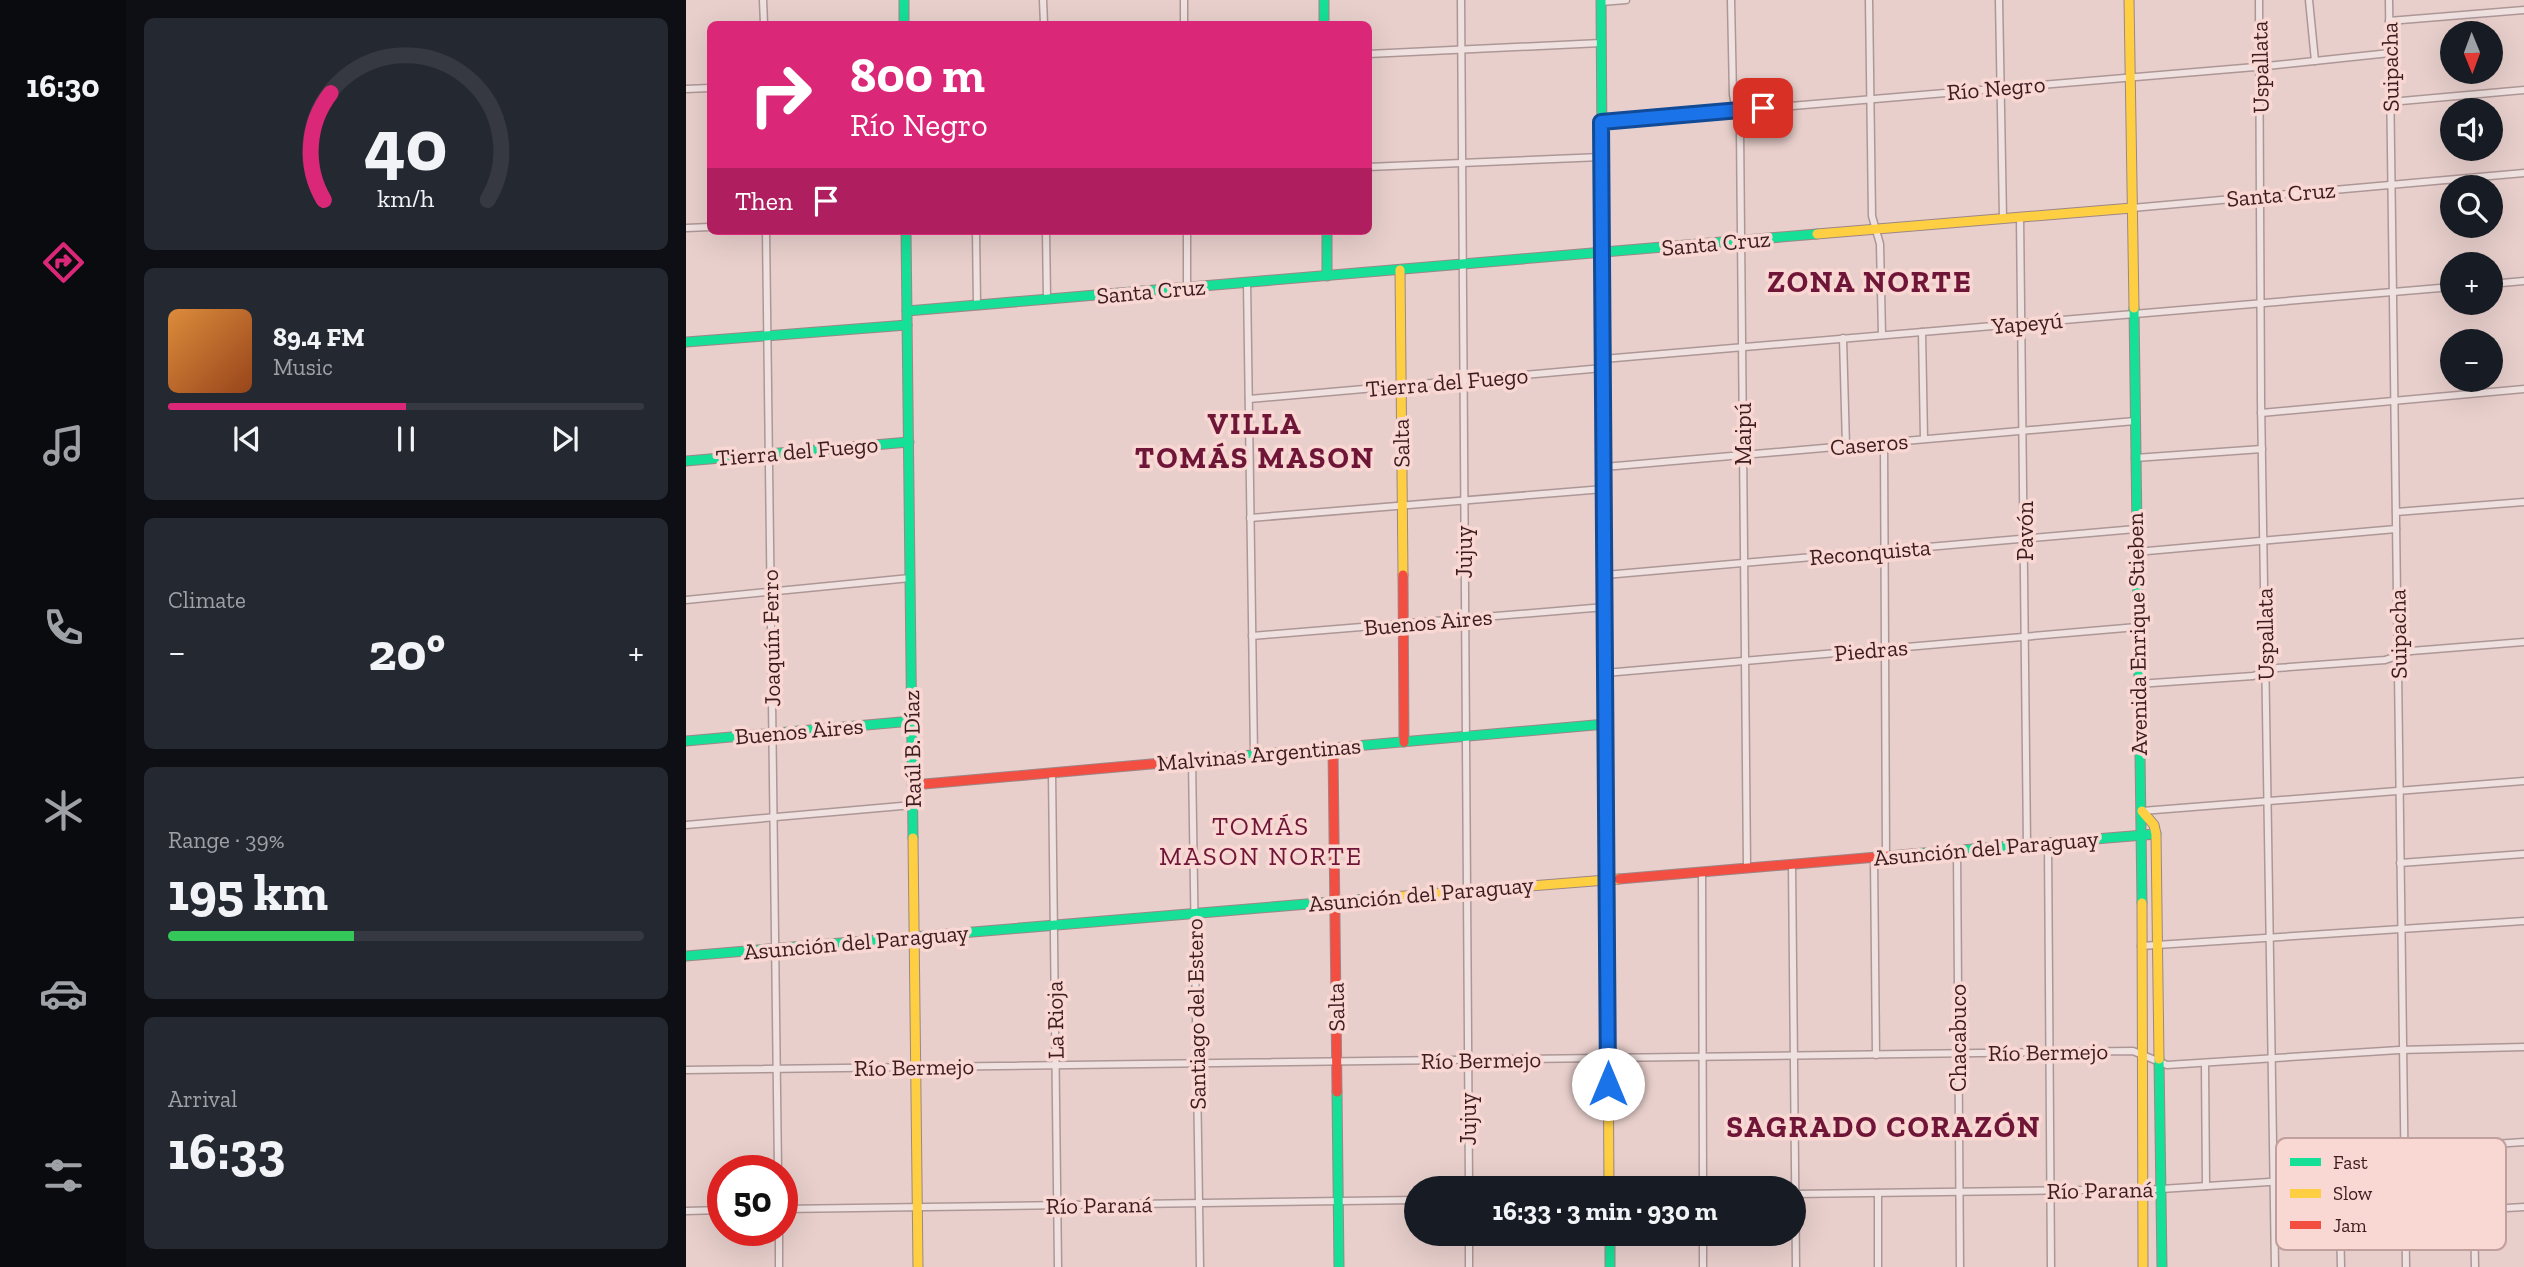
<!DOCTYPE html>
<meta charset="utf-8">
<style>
:root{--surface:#171b24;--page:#242831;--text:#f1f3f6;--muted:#9ea1a6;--line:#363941;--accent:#db2777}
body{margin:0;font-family:"Zilla Slab",serif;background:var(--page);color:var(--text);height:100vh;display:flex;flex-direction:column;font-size:26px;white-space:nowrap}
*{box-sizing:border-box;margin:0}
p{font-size:23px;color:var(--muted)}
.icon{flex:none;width:38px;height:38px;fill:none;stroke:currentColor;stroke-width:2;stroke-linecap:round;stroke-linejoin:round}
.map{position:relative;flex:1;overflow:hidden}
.drawer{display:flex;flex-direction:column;gap:18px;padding:18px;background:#0d0f14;width:560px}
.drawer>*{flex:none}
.hud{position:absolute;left:21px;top:21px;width:665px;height:214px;border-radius:10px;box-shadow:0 7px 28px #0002;background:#db2777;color:#fff;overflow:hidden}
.needle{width:46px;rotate:179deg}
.tools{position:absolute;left:1754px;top:21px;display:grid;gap:14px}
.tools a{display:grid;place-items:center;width:63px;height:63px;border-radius:50%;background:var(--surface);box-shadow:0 7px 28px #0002;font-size:35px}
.speed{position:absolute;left:21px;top:1155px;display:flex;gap:14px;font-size:35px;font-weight:700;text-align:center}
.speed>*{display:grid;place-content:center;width:91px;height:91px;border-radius:50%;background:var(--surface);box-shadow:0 7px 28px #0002;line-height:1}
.speed .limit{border:10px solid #d22;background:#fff;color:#111}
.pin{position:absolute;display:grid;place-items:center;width:60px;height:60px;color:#fff;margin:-30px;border-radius:14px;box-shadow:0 4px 10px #0006}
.me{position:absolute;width:77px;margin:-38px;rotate:0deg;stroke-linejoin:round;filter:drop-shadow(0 0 5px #0008)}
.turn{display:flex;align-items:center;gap:24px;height:147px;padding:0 28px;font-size:32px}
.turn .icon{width:91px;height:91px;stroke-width:2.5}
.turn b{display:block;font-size:49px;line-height:60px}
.then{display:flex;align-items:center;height:66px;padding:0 28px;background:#0003;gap:14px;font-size:26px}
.big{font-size:52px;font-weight:800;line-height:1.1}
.drawer .card{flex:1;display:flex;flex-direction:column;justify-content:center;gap:10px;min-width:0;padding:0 24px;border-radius:10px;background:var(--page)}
.drawer .dial{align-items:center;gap:0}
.dial svg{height:182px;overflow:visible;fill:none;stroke:var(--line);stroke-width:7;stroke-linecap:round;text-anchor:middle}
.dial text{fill:var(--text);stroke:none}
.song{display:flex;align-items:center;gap:21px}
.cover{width:84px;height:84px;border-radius:10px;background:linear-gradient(135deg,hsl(30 70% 55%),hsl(20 70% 35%))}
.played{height:7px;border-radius:4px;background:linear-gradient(90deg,var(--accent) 50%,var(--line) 50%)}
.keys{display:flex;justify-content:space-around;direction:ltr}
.heat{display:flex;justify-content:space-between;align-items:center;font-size:38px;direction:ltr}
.charge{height:10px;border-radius:5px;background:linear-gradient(90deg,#34c759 39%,var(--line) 0)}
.trip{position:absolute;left:718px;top:1176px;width:402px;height:70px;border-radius:35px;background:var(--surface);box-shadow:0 7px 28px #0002;font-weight:800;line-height:70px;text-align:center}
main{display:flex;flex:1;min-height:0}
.tab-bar{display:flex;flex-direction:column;width:126px;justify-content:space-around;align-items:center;background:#090b0e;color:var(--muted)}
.tab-bar .icon{width:49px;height:49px}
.tab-bar .active{color:var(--accent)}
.tab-bar b{font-size:32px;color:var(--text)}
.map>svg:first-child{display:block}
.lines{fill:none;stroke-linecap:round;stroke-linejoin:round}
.street-casing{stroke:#ad9796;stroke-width:9}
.fast-casing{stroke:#9d8686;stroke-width:11}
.slow-casing{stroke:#9d8686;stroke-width:11}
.jam-casing{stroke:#9d8686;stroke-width:11}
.street{stroke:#efe1df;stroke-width:6}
.fast{stroke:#16e098;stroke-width:9}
.slow{stroke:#ffcf43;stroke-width:9}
.jam{stroke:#f24e42;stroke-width:9}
.route-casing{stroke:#114b97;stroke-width:18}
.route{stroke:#1a73e8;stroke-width:12}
.labels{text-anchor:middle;stroke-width:7;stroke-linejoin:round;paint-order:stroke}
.street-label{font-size:23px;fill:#3d1c20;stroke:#f9d7d2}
.quarter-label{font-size:26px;letter-spacing:2px;fill:#6f1638;stroke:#f9d7d2}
.district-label{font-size:30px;font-weight:bold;letter-spacing:2px;fill:#6f1638;stroke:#f9d7d2}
.key{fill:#f9d7d2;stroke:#c19f9d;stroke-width:2}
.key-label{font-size:19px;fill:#3d1c20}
</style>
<main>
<nav class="tab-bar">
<b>16:30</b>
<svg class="icon active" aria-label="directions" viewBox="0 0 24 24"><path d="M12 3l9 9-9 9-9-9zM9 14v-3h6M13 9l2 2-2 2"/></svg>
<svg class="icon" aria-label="music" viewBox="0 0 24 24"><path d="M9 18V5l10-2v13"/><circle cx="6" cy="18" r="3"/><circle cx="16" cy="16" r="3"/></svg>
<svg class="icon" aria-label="phone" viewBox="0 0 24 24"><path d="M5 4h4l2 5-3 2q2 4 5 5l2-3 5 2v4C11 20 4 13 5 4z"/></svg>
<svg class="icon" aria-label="climate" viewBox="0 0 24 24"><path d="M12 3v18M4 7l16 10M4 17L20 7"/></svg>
<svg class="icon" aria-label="car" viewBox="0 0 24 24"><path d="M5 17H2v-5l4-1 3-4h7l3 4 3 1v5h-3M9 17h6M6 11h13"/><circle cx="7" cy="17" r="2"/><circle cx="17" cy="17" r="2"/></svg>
<svg class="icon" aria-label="filters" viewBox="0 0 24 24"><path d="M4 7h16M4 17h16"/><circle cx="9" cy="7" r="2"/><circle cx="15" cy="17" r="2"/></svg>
</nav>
<section class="drawer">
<div class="card dial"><svg viewBox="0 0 100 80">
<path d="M14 69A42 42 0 1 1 86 69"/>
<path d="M14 69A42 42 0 0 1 17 22" stroke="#db2777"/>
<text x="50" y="56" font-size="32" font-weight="700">40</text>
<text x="50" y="72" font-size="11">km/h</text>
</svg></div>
<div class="card">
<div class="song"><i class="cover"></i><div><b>89.4 FM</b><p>Music</p></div></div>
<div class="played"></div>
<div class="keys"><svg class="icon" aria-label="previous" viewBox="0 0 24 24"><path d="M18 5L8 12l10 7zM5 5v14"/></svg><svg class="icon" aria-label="pause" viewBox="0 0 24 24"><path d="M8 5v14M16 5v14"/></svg><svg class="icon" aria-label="next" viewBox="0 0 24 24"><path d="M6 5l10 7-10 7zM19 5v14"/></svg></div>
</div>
<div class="card"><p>Climate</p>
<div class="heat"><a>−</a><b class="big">20°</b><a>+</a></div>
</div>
<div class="card"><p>Range · 39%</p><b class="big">195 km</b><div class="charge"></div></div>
<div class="card"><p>Arrival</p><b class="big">16:33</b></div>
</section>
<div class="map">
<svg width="1838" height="1267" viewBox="0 0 1838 1267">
<rect width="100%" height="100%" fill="#e8cfcc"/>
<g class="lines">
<defs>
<g id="street">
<path d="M77,0L78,24"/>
<path d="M357,0L358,24"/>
<path d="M498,0V24"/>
<path d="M775,0L783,1188"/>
<path d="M1045,0L1047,95L1054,129L1061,868"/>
<path d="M1183,0L1186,216L1194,244L1196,335"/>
<path d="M1313,0L1317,218"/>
<path d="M1573,0L1575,401L1589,1267"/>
<path d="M1623,0L1629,61"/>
<path d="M1703,0L1720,1267"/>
<path d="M915,2L940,0"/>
<path d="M1703,21L1838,10"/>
<path d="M682,54L915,43"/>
<path d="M0,89L24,88"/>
<path d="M1704,102L1838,90"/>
<path d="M915,122L1581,66L1704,53"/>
<path d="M682,167L915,157"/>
<path d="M1446,208L1838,173"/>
<path d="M1334,217L1341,845"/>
<path d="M0,228L24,227"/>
<path d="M80,231L92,1171"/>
<path d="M290,231L291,305"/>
<path d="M360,231L361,299"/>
<path d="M501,231V287"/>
<path d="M561,282L568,755"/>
<path d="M1804,284L1838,281"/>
<path d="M1236,332L1238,439"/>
<path d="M1157,338L1160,446"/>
<path d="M917,359L1766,287"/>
<path d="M563,399L917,368"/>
<path d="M1575,413L1838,389"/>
<path d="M1198,443L1200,857"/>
<path d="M1449,458L1576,449"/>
<path d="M918,467L1449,421"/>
<path d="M1710,512L1838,502"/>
<path d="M564,518L918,489"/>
<path d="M1450,552L1710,529"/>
<path d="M919,575L1450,529"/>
<path d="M0,600L224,578"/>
<path d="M566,636L919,607"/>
<path d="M919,673L1451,627"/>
<path d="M1452,684L1567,676L1591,668L1699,660L1725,651L1838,642"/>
<path d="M506,760L514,1267"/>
<path d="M366,773L372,1267"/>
<path d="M1456,811L1838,781"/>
<path d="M0,825L227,805"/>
<path d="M1362,843L1365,1267"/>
<path d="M1271,851L1274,1267"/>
<path d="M1188,858L1190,1055"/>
<path d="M1714,863L1838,854"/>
<path d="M1106,864L1110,1267"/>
<path d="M1016,872L1017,1188"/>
<path d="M1455,946L1838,921"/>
<path d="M1519,1064L1520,1186"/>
<path d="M0,1070L1447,1051L1481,1065L1713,1050L1838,1047"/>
<path d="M1719,1150L1838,1142"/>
<path d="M1653,1178L1655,1267"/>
<path d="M1192,1193V1267"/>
<path d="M1108,1194L1475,1189L1719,1173"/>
<path d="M96,1209L730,1200"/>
<path d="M1788,1210L1789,1267"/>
<path d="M0,1211L37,1210"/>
<path d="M1719,1214L1838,1207"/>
<path d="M93,1230V1267"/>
<path d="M783,1234V1267"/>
<path d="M1017,1234V1267"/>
</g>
<g id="fast">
<path d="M218,0V24"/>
<path d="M638,0V24"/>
<path d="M915,0L921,862"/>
<path d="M220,231L227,838"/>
<path d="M641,231V276"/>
<path d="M1448,308L1456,903"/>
<path d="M221,311L1131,234"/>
<path d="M0,342L221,325"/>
<path d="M0,461L223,442"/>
<path d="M0,741L226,721"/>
<path d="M499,761L920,724"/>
<path d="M1226,854L1470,834"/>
<path d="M0,956L681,899"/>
<path d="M1473,1059L1476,1267"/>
<path d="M651,1092L653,1267"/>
<path d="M924,1234V1267"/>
</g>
<g id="slow">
<path d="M1443,0L1448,308"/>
<path d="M1131,234L1446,208"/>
<path d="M714,270L717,575"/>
<path d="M1456,811L1468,825L1470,834L1473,1059"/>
<path d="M227,838L232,1267"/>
<path d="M921,862L923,1188"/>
<path d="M681,899L933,879"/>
<path d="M1456,903L1457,1267"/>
</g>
<g id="jam">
<path d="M717,575L718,742"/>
<path d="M647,748L651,1092"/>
<path d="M227,785L499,761"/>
<path d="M933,879L1226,854"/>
</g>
</defs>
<use href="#street" class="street-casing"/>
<use href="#fast" class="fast-casing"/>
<use href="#slow" class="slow-casing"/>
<use href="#jam" class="jam-casing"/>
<use href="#street" class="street"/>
<use href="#fast" class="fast"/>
<use href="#slow" class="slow"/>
<use href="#jam" class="jam"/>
</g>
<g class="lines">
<defs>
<path id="route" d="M922,1084L915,122L1077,108"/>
</defs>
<use href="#route" class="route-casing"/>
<use href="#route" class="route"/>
</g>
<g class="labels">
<g class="street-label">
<text transform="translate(1574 67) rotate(-91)" y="8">Uspallata</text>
<text transform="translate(1704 67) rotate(-91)" y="8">Suipacha</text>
<text transform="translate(1310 88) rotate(-5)" y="8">Río Negro</text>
<text transform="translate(1595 194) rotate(-5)" y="8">Santa Cruz</text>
<text transform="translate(1030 243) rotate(-5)" y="8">Santa Cruz</text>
<text transform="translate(465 291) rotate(-5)" y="8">Santa Cruz</text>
<text transform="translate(1341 323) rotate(-5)" y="8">Yapeyú</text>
<text transform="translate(761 382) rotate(-5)" y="8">Tierra del Fuego</text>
<text transform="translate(1057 434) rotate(-90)" y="8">Maipú</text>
<text transform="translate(715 443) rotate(-91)" y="8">Salta</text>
<text transform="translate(1183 444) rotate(-5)" y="8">Caseros</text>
<text transform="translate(111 451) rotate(-5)" y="8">Tierra del Fuego</text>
<text transform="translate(1339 531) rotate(-90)" y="8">Pavón</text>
<text transform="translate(778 552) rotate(-90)" y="8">Jujuy</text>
<text transform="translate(1184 552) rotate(-5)" y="8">Reconquista</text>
<text transform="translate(742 622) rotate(-5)" y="8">Buenos Aires</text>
<text transform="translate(1451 634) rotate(-91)" y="8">Avenida Enrique Stieben</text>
<text transform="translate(1579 634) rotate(-91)" y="8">Uspallata</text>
<text transform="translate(1712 634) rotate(-91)" y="8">Suipacha</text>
<text transform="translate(85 638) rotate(-91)" y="8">Joaquín Ferro</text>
<text transform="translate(1185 650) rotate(-5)" y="8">Piedras</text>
<text transform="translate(113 731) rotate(-5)" y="8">Buenos Aires</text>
<text transform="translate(226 749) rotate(-91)" y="8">Raúl B. Díaz</text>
<text transform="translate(573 754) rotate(-5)" y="8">Malvinas Argentinas</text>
<text transform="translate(1300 848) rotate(-5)" y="8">Asunción del Paraguay</text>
<text transform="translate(735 894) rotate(-5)" y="8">Asunción del Paraguay</text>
<text transform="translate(170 942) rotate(-5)" y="8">Asunción del Paraguay</text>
<text transform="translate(650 1007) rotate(-91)" y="8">Salta</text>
<text transform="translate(510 1014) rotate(-91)" y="8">Santiago del Estero</text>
<text transform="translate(369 1020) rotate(-91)" y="8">La Rioja</text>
<text transform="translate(1272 1038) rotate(-90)" y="8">Chacabuco</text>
<text transform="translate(1362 1052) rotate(-1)" y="8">Río Bermejo</text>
<text transform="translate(795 1060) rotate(-1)" y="8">Río Bermejo</text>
<text transform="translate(228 1067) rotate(-1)" y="8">Río Bermejo</text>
<text transform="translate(782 1119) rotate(-90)" y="8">Jujuy</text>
<text transform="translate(1414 1190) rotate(-1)" y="8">Río Paraná</text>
<text transform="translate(413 1205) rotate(-1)" y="8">Río Paraná</text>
</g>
<g class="quarter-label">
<text x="575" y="835">TOMÁS<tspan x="575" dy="30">MASON NORTE</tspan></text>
</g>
<g class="district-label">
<text x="1184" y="292">ZONA NORTE</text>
<text x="569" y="434">VILLA<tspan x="569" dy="34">TOMÁS MASON</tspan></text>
<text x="1198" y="1137">SAGRADO CORAZÓN</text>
</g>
</g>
<rect x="1590" y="1138" width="230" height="112" rx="10" class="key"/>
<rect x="1604" y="1158" width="31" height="8" fill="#16e098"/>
<rect x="1604" y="1189" width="31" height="9" fill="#ffcf43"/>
<rect x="1604" y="1221" width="31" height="8" fill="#f24e42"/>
<g class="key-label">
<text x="1647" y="1169">Fast</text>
<text x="1647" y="1200">Slow</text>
<text x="1647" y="1232">Jam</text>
</g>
</svg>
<div class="tools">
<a><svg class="needle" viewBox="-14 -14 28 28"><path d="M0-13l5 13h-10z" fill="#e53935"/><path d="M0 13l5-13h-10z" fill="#9ea1a6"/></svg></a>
<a><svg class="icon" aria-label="sound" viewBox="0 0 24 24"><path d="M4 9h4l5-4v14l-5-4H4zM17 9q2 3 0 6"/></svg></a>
<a><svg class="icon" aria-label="search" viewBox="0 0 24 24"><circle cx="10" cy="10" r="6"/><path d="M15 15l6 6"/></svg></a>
<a>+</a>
<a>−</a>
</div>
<div class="speed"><div class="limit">50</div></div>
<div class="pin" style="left:1077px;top:108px;background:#d93025"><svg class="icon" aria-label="arrive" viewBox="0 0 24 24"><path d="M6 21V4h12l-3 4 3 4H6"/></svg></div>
<svg class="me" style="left:922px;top:1084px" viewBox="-20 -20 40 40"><circle r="19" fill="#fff"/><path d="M0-13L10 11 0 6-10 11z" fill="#1a73e8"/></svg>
<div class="trip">16:33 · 3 min · 930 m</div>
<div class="hud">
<div class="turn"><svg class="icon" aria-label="right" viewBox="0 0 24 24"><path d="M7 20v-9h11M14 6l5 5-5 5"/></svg><div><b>800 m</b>Río Negro</div></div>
<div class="then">Then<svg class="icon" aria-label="arrive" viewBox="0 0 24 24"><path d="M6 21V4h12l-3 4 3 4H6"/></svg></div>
</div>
</div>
</main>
